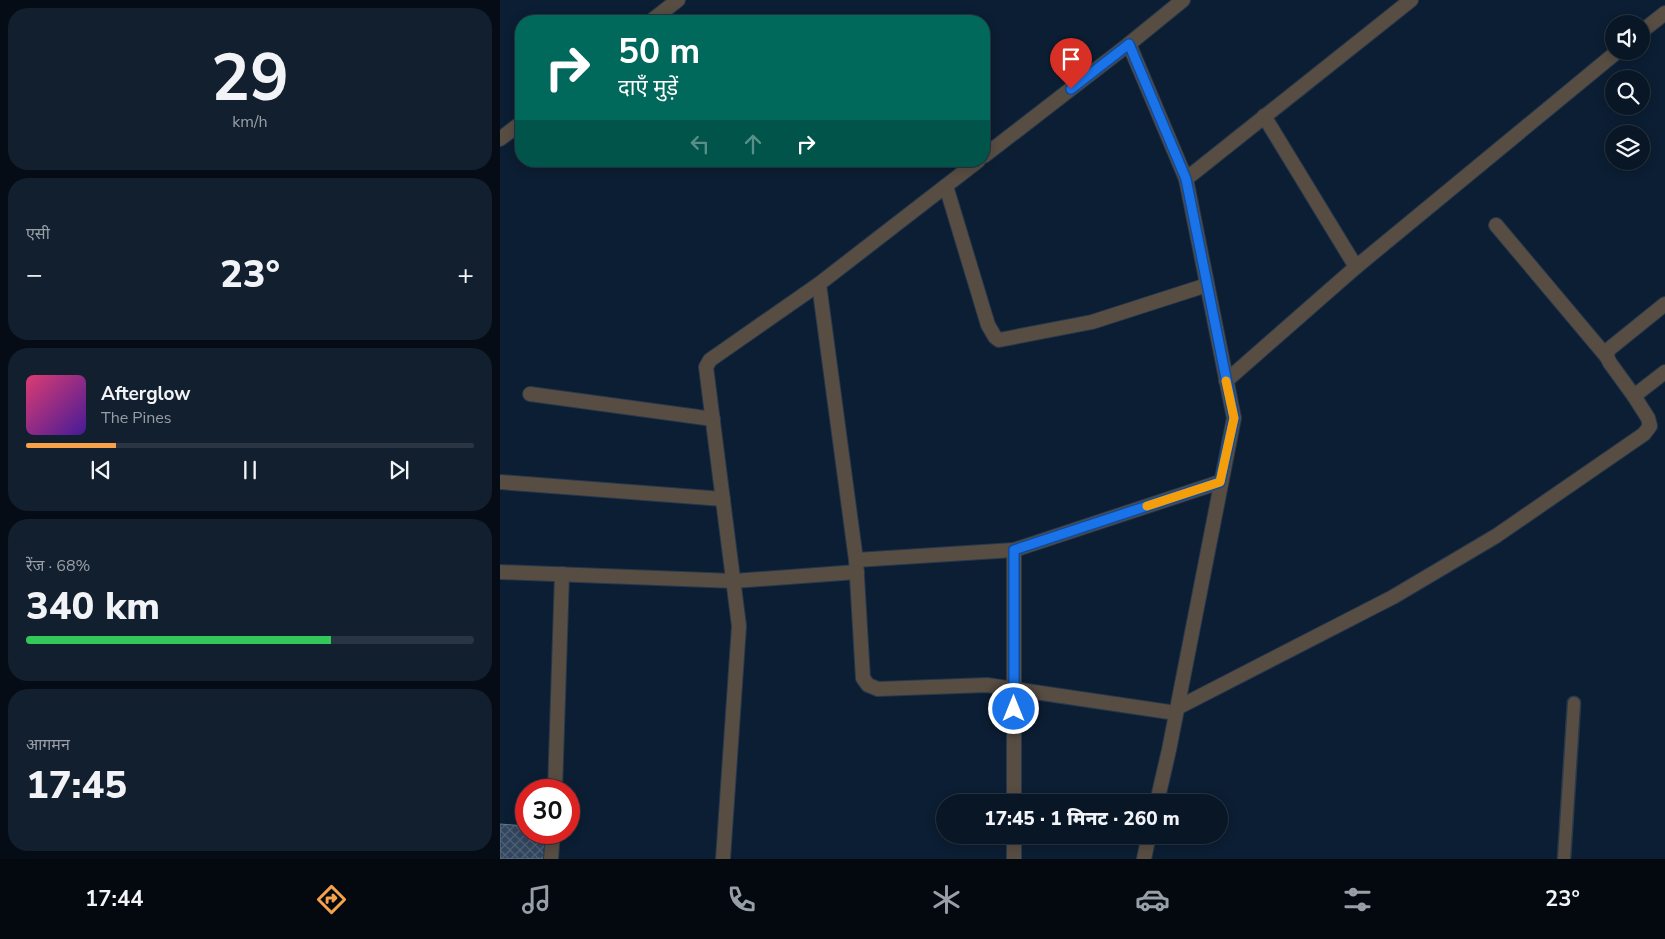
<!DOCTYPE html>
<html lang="hi">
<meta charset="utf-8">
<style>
:root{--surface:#091626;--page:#121f2e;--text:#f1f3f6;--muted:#999fa7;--line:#293543;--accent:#f7a149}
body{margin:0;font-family:"Nunito Sans","Noto Sans Devanagari",sans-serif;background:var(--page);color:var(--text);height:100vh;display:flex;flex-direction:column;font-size:19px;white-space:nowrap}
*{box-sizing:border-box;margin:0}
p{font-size:16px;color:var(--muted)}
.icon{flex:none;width:28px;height:28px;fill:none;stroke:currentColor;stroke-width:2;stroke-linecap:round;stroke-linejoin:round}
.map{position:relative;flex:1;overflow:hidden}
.sheet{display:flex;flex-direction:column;gap:8px;padding:8px;background:#050c15;width:500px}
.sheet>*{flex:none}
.top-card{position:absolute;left:15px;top:15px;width:475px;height:152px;border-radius:20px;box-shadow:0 2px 12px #0003,0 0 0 1px var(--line);background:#00695c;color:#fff;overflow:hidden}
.buttons{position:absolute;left:1105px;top:15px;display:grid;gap:10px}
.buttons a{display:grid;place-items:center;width:45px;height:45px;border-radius:50%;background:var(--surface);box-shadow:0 2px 12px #0003,0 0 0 1px var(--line);font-size:25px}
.speed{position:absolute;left:15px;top:779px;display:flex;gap:10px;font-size:25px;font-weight:700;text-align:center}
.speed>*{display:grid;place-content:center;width:65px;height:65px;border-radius:50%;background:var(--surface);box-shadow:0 2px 12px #0003,0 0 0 1px var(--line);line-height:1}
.speed .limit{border:8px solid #d22;background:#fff;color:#111}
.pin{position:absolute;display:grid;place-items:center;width:42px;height:42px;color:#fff;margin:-51px -21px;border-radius:50% 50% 50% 0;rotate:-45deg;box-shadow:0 0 5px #0007}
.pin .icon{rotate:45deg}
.me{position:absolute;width:55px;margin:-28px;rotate:0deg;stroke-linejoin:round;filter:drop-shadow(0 0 4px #0008)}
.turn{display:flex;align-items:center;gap:18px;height:105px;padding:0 20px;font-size:22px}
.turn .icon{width:65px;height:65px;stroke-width:2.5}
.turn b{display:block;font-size:35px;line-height:42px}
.lanes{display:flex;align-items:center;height:48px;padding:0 20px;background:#0003;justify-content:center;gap:25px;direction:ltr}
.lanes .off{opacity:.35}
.big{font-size:38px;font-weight:800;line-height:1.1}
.sheet .tile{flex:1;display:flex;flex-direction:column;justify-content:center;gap:8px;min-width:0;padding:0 18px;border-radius:20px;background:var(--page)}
.sheet .dial{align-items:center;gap:0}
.dial b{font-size:65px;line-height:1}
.song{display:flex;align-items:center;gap:15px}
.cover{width:60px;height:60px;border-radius:8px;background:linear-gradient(135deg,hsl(340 70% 55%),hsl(260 70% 35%))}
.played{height:5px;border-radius:2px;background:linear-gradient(90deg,var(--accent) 20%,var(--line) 20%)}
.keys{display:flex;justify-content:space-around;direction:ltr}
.heat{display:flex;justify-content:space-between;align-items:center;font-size:28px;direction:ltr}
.charge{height:8px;border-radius:4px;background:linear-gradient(90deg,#34c759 68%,var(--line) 0)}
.trip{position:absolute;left:436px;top:794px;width:292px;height:50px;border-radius:25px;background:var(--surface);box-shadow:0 2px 12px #0003,0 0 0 1px var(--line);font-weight:800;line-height:50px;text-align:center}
.menu{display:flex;height:80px;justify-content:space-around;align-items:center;background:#04090f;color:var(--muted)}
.menu .icon{width:35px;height:35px}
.menu .active{color:var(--accent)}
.menu b{font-size:22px;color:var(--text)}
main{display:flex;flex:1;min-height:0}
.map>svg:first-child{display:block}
.building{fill:url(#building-cross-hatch);stroke:#627892}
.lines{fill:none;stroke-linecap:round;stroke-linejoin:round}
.service-casing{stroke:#27384c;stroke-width:15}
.minor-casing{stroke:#27384c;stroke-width:16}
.service{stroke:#584d43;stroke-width:12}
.minor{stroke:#584d43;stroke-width:14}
.route-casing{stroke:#114b97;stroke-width:12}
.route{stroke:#1a73e8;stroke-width:9}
.slow{stroke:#f59e0b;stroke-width:9}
</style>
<main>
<section class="sheet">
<div class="tile dial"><b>29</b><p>km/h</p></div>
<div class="tile"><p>एसी</p>
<div class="heat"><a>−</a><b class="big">23°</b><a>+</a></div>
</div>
<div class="tile">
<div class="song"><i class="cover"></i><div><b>Afterglow</b><p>The Pines</p></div></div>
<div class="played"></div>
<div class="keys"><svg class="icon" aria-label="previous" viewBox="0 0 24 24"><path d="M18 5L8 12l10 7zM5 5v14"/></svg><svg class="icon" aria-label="pause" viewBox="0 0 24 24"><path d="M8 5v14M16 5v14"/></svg><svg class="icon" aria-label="next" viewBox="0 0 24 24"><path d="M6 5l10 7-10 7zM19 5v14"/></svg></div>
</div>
<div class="tile"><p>रेंज · 68%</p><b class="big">340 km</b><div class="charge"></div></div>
<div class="tile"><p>आगमन</p><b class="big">17:45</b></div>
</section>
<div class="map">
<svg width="1165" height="859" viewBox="0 0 1165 859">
<defs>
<pattern id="building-cross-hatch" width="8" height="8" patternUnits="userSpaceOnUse" patternTransform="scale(1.25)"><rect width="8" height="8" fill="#32465e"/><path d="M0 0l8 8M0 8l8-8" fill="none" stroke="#4e6075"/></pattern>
</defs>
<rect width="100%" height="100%" fill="#0c1e33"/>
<path class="building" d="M0,824L26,826V832H49L47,859H0Z"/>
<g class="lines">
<defs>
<path id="service" d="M1064,859L1074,703"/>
<g id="minor">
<path d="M151,21L178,0"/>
<path d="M1141,32L1165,13"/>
<path d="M764,116L856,267"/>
<path d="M0,139L21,123"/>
<path d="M484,156L629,44"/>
<path d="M478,161L319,284L356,560L363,678L368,685L378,689L487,685L676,713"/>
<path d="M686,179L911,0"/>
<path d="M446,186L488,325L495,337L499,340L592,322L707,285"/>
<path d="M996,225L1107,357"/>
<path d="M726,381L856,267L1118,51"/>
<path d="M30,394L213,419"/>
<path d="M1134,396L1110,363L1107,357L1108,350L1165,304"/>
<path d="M0,482L223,499"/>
<path d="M514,550V802"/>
<path d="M356,560L514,550L720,482"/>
<path d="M0,572L234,581L357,572"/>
<path d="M677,708L893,597L996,536L1144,434L1150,426L1148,418L1134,396L1165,372"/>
<path d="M55,790L62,574"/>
<path d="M657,802L669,750L734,418L686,179L629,44L683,0"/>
<path d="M51,859L53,832"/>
<path d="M223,859L239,626L206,367L210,360L319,284"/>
<path d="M514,859V835"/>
<path d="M644,859L649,835"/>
</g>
</defs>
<use href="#service" class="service-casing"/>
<use href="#minor" class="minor-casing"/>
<use href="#service" class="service"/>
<use href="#minor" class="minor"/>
</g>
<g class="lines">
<defs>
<path id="route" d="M514,709V550L720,482L734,418L686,179L629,44L571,89"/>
</defs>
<use href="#route" class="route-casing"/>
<use href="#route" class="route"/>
<path class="slow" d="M647,506L720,482L734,418L726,381"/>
</g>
</svg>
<div class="buttons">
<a><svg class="icon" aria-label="sound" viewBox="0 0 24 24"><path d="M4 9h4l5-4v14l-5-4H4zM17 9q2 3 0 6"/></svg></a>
<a><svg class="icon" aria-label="search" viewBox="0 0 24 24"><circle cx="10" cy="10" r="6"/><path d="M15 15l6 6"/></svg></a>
<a><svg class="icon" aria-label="layers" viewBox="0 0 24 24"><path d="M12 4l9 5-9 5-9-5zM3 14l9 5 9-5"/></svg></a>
</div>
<div class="speed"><div class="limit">30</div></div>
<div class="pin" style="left:571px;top:89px;background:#d93025"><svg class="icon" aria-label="arrive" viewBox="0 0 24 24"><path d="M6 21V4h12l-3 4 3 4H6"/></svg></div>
<svg class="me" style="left:514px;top:709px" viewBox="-20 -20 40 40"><circle r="17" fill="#1a73e8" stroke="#fff" stroke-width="3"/><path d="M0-11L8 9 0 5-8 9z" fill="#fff"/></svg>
<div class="trip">17:45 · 1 मिनट · 260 m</div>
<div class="top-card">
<div class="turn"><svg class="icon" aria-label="right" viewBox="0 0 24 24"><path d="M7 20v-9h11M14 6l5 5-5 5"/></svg><div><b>50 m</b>दाएँ मुड़ें</div></div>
<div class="lanes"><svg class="icon off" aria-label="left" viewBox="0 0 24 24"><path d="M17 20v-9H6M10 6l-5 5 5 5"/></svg><svg class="icon off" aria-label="ahead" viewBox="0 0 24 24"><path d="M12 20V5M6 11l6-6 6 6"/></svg><svg class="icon" aria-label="right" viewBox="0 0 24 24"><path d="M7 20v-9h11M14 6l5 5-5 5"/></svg></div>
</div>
</div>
</main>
<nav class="menu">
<b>17:44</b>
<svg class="icon active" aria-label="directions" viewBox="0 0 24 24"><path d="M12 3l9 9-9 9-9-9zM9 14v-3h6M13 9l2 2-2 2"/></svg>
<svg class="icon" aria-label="music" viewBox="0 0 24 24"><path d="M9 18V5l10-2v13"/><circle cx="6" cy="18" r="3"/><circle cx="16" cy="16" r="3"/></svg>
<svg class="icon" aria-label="phone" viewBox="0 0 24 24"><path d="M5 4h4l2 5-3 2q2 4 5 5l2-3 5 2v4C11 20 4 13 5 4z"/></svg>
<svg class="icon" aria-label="climate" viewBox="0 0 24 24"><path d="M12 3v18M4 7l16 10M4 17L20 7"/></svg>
<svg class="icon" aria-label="car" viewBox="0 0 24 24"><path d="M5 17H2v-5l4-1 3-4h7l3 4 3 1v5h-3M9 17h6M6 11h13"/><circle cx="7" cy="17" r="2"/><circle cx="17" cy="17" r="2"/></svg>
<svg class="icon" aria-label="filters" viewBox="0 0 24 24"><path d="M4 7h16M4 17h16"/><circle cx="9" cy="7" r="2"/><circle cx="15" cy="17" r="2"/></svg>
<b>23°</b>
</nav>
